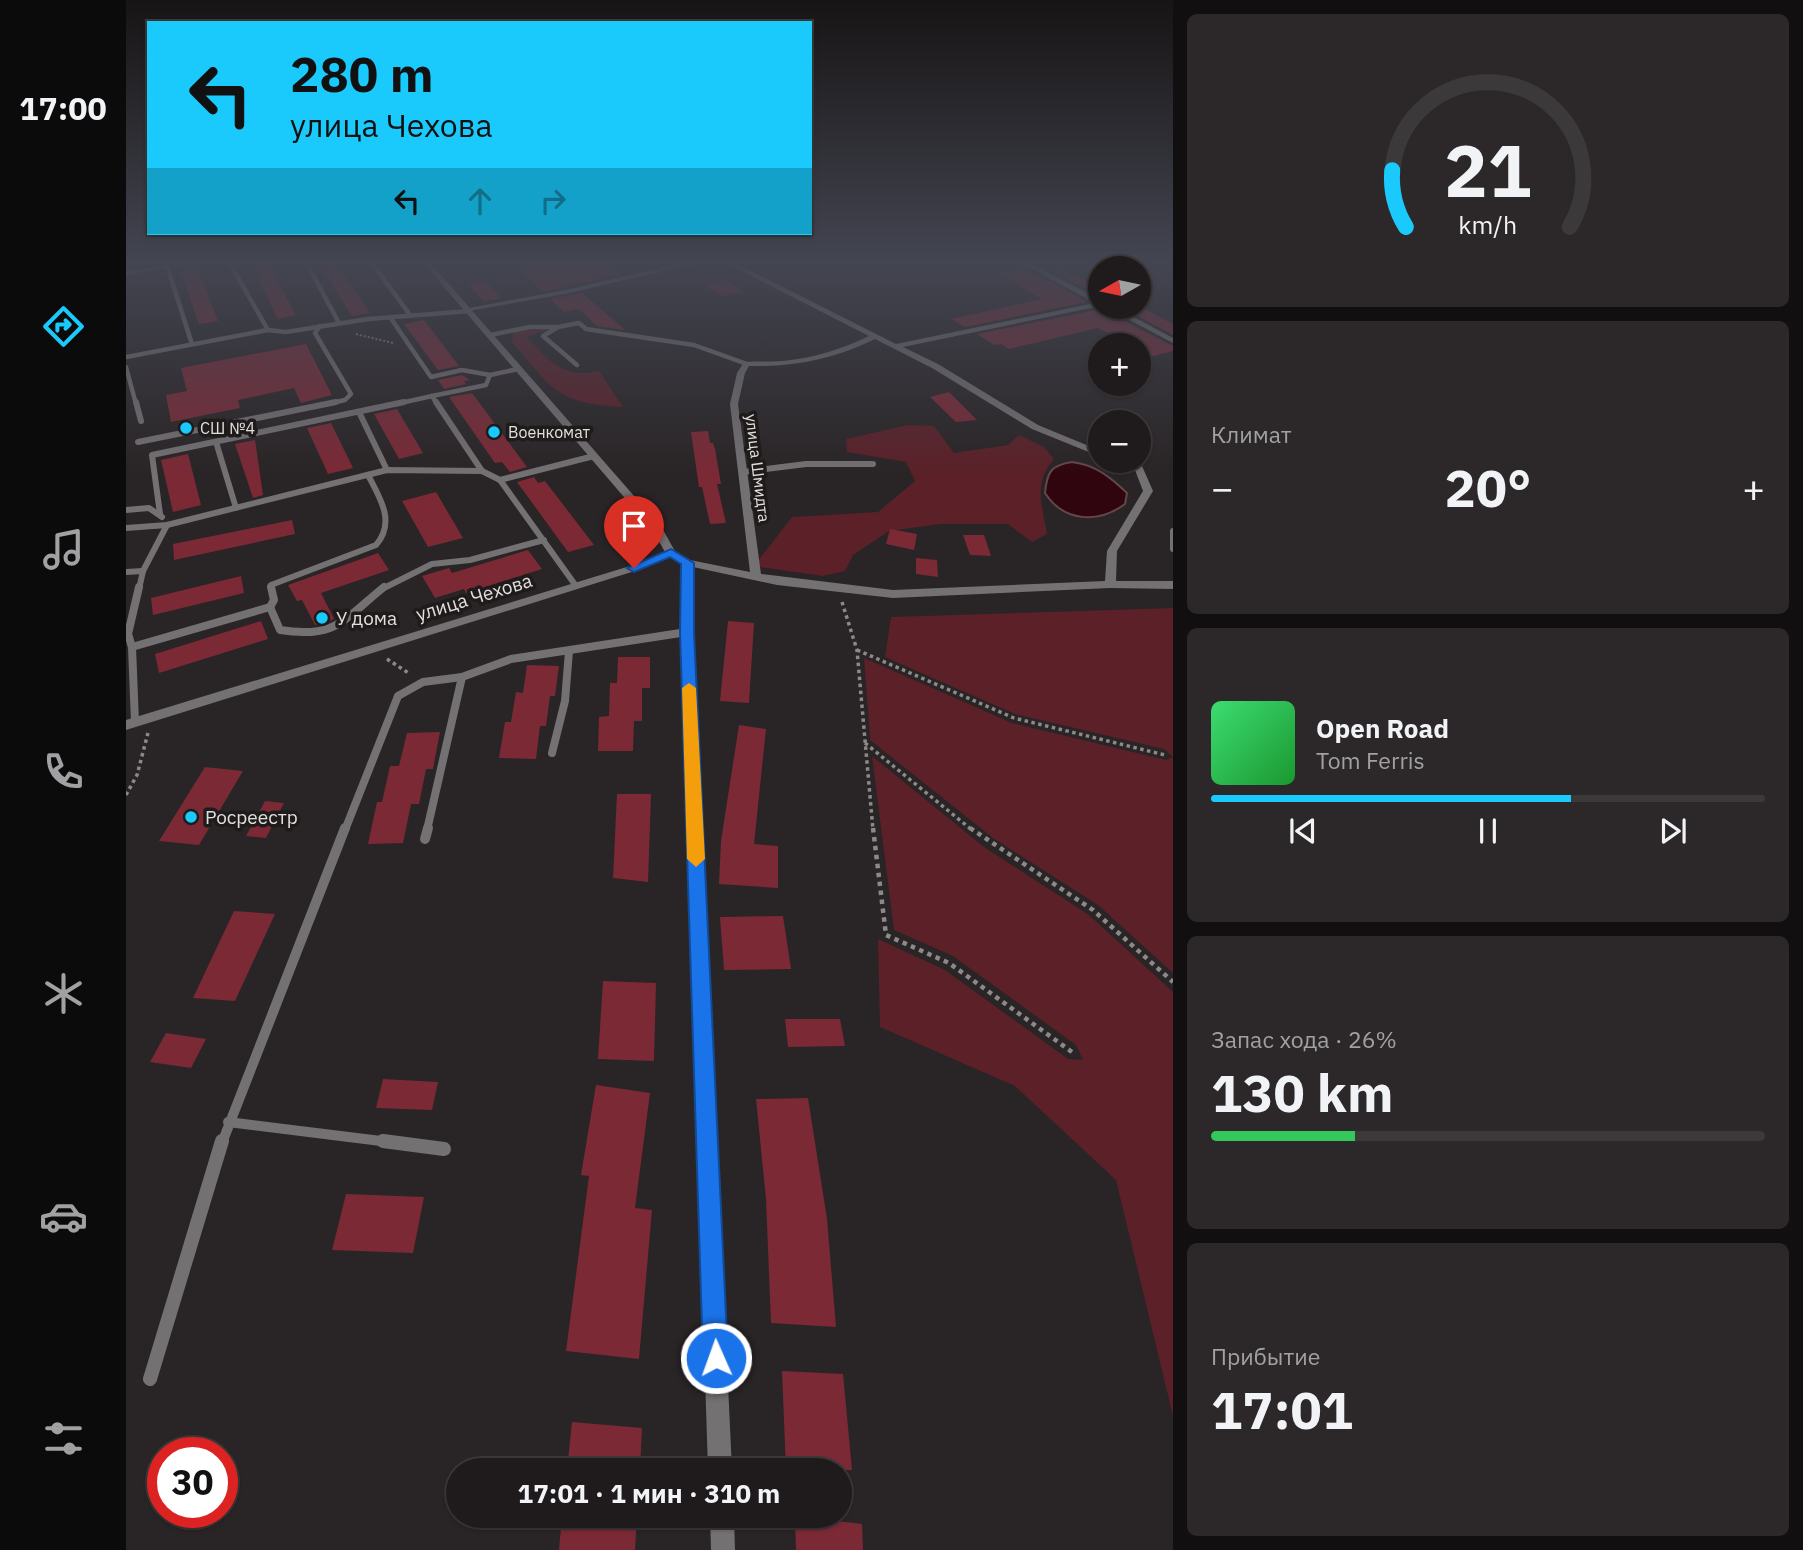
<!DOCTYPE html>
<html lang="ru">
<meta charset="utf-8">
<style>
:root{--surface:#1f1b1c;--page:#2c2829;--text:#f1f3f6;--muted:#a1a1a3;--line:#3c393b;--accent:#1acafc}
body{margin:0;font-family:"IBM Plex Sans",sans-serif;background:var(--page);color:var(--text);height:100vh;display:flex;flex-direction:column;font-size:26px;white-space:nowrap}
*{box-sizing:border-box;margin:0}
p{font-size:23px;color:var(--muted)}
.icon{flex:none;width:38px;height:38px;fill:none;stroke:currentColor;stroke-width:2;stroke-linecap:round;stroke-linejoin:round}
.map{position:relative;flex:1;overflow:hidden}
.drawer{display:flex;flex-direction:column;gap:14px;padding:14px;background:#110f0f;width:630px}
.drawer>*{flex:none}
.hud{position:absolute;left:21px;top:21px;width:665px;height:214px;border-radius:0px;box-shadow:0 2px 5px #0004,0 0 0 2px var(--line);background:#1acafc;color:#111;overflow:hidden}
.needle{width:46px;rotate:261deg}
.controls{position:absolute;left:962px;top:256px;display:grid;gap:14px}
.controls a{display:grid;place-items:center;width:63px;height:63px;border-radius:50%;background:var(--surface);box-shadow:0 2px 5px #0004,0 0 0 2px var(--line);font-size:35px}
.speed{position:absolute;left:21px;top:1437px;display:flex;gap:14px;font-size:35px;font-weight:700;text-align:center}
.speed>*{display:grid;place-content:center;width:91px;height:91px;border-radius:50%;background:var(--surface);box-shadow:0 2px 5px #0004,0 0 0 2px var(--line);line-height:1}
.speed .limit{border:10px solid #d22;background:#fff;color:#111}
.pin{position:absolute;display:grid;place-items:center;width:60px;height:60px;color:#fff;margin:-72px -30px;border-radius:50% 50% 50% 0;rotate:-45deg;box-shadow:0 0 7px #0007}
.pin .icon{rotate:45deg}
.me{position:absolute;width:77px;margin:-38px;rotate:358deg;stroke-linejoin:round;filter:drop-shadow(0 0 5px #0008)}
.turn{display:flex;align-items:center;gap:24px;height:147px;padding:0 28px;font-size:32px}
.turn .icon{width:91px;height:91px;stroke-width:2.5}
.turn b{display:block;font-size:49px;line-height:60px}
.lanes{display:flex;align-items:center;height:66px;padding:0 28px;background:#0003;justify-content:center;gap:35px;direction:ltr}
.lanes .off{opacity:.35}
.big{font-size:52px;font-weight:700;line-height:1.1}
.drawer .card{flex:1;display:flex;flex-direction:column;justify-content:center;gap:10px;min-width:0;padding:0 24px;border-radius:10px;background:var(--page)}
.drawer .dial{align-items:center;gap:0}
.dial svg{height:182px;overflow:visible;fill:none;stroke:var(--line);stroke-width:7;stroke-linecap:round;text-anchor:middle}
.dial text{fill:var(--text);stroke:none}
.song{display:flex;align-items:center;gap:21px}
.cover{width:84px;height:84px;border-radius:10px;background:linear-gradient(135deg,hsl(140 70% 55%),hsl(130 70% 35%))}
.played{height:7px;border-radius:4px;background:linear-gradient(90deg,var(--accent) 65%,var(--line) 65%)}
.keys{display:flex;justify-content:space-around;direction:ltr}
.heat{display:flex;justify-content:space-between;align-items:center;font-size:38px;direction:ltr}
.charge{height:10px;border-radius:5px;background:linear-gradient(90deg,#34c759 26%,var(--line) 0)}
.trip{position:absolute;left:320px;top:1458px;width:406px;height:70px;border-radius:35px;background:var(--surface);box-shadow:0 2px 5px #0004,0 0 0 2px var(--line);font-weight:700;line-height:70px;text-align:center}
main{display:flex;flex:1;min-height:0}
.tab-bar{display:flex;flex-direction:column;width:126px;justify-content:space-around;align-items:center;background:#0c0b0b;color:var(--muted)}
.tab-bar .icon{width:49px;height:49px}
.tab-bar .selected{color:var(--accent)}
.tab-bar b{font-size:32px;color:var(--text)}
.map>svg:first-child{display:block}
.green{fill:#5b2028}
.water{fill:#30050d;stroke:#65464c;stroke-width:2}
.building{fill:#7b2935}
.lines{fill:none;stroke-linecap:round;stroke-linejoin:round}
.path-far2{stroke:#8d8989;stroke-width:2;stroke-dasharray:2 2;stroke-linecap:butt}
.path-far1{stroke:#8d8989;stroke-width:3.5;stroke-dasharray:3.5 3.5;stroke-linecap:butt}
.path{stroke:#8d8989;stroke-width:4.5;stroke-dasharray:4.5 4.5;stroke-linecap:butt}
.service-far4{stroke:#747172;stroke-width:4.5}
.service-far3{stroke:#747172;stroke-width:6}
.service-far2{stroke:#747172;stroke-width:8}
.service-far1{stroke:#747172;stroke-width:10}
.service{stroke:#747172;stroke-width:14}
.minor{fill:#747172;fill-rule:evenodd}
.tertiary{fill:#747172;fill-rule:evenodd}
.route{fill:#1a73e8;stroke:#114b97;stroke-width:2}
.slow{fill:#f59e0b}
.poi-dot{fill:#1acafc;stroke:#1f1b1b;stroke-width:2.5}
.labels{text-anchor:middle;stroke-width:7;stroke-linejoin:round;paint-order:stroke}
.far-poi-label{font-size:16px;fill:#e1dede;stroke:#1f1b1b;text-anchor:start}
.far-street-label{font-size:16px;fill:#e1dede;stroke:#1f1b1b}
.street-label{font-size:19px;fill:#e1dede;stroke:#1f1b1b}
.poi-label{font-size:19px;fill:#e1dede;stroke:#1f1b1b;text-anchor:start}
</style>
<main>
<nav class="tab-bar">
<b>17:00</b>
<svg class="icon selected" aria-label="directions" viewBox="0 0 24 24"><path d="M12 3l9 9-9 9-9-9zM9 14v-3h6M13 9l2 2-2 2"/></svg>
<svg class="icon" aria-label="music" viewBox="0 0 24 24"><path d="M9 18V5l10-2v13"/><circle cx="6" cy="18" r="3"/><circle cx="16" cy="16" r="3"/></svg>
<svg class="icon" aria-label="phone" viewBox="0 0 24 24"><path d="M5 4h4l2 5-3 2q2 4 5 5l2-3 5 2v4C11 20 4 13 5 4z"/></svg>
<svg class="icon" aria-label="climate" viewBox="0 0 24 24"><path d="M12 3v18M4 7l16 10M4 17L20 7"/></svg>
<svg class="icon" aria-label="car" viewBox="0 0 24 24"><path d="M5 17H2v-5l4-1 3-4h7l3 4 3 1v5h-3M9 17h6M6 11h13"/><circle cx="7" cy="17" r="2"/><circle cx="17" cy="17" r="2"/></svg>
<svg class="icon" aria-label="filters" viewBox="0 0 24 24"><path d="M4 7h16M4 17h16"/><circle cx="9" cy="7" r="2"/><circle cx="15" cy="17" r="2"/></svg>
</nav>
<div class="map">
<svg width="1047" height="1550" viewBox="0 0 1047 1550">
<rect width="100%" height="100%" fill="#292425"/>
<g class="green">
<path d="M418,329L419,331L400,337C425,361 435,379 473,371L497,407C430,404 425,387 385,341L389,331Z"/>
<path d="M782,425L808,426L828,453L882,445L893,435L918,447L928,459C907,483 916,504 921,534L906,542L882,524H815L763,531L727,555L719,571L697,576L628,566L666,517L752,512L789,481L780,462L721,452L720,439Z"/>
<path d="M1047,608V757L1038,749L889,714L759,657L765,617Z"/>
<path d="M738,658L886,723L1040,760L1047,757V973L972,905L867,838L744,740Z"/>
<path d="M746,756L858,847L963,915L1047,992V1416L990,1180L889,1086L754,1027L752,939L819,970L942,1059L957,1060L950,1045L827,956L768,930Z"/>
</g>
<path class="water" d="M946,462C970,465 984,477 1001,493L999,504C972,524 938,522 919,493C921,472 925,465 946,462Z"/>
<g class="building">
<path d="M383,260H490L492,275L416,292Z"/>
<path d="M209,262L244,313L226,316L193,265Z"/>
<path d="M922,262L975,287V297L912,264Z"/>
<path d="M143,265L170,315L152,319L126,267Z"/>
<path d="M71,266L92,321L73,324L54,269Z"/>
<path d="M897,267L961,302L839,327L825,319L916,299L873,273Z"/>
<path d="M358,280L375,298L357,301L341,283Z"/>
<path d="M600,280L617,292L595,296L578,284Z"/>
<path d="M456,293L499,330L471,326L453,309L438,312L424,299Z"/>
<path d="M1013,306L1047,324V335L995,307Z"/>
<path d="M975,309L1047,346V351L1024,357L1013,352V336L995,340L972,328L883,349L875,344L868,345L851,334Z"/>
<path d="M298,320L333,366L312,370L278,324Z"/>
<path d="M180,344L206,395L175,403L168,388L112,400L114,408L45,422L40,395L61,391L55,368Z"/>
<path d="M336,375L344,380L338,381L340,384L318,389L312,380Z"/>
<path d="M823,392L851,420L830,422L804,397Z"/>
<path d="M346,393L401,467L384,472L376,462L369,463L323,397Z"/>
<path d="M271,409L297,453L273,459L248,414Z"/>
<path d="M205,423L227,468L202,474L181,428Z"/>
<path d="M582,431L584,443H587L589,449L595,484H591L600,523L584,524L576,487H573L565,432Z"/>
<path d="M129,440L137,495L127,498L109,444Z"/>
<path d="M62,454L75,505L47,512L35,460Z"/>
<path d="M408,477L412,483L419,481L468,545L442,552L391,482Z"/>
<path d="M310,492L337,538L302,547L276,501Z"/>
<path d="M166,520L169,534L48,560L47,544Z"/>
<path d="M764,529L791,534L788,550L760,544Z"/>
<path d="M837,535H858L865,556L844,555Z"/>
<path d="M402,550L416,569L340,593L338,589L309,598L296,576L323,568L326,573Z"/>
<path d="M252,553L263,570L195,593L208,619L189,625L176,600L171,601L162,585Z"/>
<path d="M790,558L811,560L812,577L790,574Z"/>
<path d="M115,576L118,593L27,615L25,598Z"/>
<path d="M135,621L142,639L33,673L29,654Z"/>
<path d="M602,621L628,623L623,703L594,701Z"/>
<path d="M492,657H524V688H516V721H508L507,751H472L473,717L483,716L484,683H491Z"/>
<path d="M401,665L433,666L429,696H424L420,726H414L410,759L373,758L379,722H385L390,692L397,693Z"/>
<path d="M613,725L640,729L628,844L652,846V888L593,884L595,841Z"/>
<path d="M314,732L307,769H300L293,804H285L277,843L242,844L251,802H256L264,766H273L281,733Z"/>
<path d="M79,767L117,771L73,845L33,841Z"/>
<path d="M491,794H525L522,882L487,878Z"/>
<path d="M139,801L158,803L140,838L120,836Z"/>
<path d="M108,911L149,914L109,1001L67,998Z"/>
<path d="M657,916L665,969L598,970L594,917Z"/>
<path d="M477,981L530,983L528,1061L472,1059Z"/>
<path d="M659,1019H714L719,1046L662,1047Z"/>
<path d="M40,1033L80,1039L65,1068L24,1062Z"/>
<path d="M257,1079L312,1082L306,1110L250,1108Z"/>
<path d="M470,1085L524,1093L509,1208L526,1210L513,1359L440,1351L463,1176L455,1175Z"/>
<path d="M682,1098L701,1219L710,1327L645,1323L640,1199L630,1099Z"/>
<path d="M220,1194L298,1197L287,1253L206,1250Z"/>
<path d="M656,1371L717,1374L726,1470H660Z"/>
<path d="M446,1422L516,1428L514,1470H441Z"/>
<path d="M436,1516H511L509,1550H433Z"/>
<path d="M669,1516L736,1524L737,1550H670Z"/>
</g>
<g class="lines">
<path class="path-far2" d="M230,334L267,343"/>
<g class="path-far1">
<path d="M716,602L731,650L747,830"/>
<path d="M731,650L888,718L1039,755"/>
<path d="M261,659L284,674"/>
<path d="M739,743L846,830"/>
<path d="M0,795L11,775L22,733"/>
</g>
<g class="path">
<path d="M747,828L760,935L823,963L946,1052"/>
<path d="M844,828L967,910L1047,982"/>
</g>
<g class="service-far4">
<path d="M102,260L142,330"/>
<path d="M179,260L213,323"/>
<path d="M244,260L284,315"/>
<path d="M1044,260L1047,263"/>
<path d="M41,266L66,344"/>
<path d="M264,317L305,377L336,370L364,375L392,369"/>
<path d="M194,326L189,333L225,394L219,400L201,404"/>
<path d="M364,335L404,327H430"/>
<path d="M0,357L142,330L160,332L242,319L344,311"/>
<path d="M451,365L417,336L432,327L453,323L460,329L568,345L621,364"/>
<path d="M0,367L10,404"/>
<path d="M270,404L306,396"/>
<path d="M311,404L306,396L360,385L364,375"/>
</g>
<g class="service-far3">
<path d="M10,402L15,421"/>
<path d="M310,402L356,471"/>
<path d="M233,412L261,470"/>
<path d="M12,442L210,402"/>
<path d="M90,442L110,508"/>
<path d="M617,472L680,464H747"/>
<path d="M374,480L468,456"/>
<path d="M0,510L23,508L36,517"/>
<path d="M34,514L26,455L278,402"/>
<path d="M0,528L41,525L261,470L356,471L374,480L450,586"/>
<path d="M1047,531V549"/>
<path d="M0,572L17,571"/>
<path d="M13,589L17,571L41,525"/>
<path d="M146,589L145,585L250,545C270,522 254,498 242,475"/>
<path d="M256,589L306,564L344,560L418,540"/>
</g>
<g class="service-far2">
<path d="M144,607L148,600L145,587"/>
<path d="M6,647L144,607L154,630C210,639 217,620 258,587"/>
<path d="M9,722L6,647L2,634L13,587"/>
<path d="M426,753L439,701L443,651"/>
<path d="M219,830L272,696L297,682L336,677L385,659L561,632"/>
<path d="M301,830L336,677"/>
</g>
<g class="service-far1">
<path d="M299,839L302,828"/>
<path d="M102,1122L271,1143"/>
<path d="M96,1143L219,828"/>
</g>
<g class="service">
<path d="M257,1141L318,1149"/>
<path d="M24,1379L96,1141"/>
</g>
<g class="minor">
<path d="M69,260H88L0,275V271Z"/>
<path d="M570,260H584L439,294L342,311L338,309L439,290Z"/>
<path d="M594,260H603L770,344L969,303L889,260H898L975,300V306L777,347L812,364L912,425L975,451V457L906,429L806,368L749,339C709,359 668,367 623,366L619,373L612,404L635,574L767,590L979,581L981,551L1017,491L1009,470L987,460H1001L1016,466L1027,491L991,551L990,581H1047V589L984,588L767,598L651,585L567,567V632L606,1470H582L555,632V564L540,553L545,550L564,560L624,572L604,404L611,373L618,362C631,361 644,362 657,361C688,358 716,349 743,336Z"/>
<path d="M977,306H987L1047,338V343Z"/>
<path d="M584,1516H608L609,1550H585Z"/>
</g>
<path class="tertiary" d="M295,260H302L536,528L550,553L512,570L0,730V720L504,566L539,552L527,531Z"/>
</g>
<linearGradient id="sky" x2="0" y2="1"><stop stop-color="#171414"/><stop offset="0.55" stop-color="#434551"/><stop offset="1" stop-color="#434551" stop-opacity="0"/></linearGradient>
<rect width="1047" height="477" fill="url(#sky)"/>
<path class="route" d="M545,549L568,563V632L602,1358L599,1367L590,1371L581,1367L577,1358L554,632L555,564L544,557L508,572L501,568Z"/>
<path class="slow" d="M563,683L570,688L579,859L570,867L561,859L556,688Z"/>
<g class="poi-dot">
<circle cx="60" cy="428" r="7"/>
<circle cx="368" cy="432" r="7"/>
<circle cx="196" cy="618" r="7"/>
<circle cx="65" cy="817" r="7"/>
</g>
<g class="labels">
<g class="far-poi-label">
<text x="74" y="434">СШ №4</text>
<text x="382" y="438">Военкомат</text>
</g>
<g class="far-street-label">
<text transform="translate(632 468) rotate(83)" y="6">улица Шмидта</text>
</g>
<g class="street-label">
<text transform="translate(348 597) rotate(-17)" y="7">улица Чехова</text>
</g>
<g class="poi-label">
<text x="210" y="625">У дома</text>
<text x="79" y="824">Росреестр</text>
</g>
</g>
</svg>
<div class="controls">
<a><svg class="needle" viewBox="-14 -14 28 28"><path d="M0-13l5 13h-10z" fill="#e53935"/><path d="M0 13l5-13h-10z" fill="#a1a1a3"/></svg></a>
<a>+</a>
<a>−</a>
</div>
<div class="speed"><div class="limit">30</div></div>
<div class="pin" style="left:508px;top:568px;background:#d93025"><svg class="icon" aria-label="arrive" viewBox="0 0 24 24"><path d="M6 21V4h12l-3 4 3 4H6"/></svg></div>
<svg class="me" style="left:590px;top:1358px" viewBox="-20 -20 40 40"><circle r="17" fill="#1a73e8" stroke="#fff" stroke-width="3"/><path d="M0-11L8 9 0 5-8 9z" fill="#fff"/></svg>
<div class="trip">17:01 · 1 мин · 310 m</div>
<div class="hud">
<div class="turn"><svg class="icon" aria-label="left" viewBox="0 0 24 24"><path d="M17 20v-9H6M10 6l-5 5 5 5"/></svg><div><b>280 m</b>улица Чехова</div></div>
<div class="lanes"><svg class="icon" aria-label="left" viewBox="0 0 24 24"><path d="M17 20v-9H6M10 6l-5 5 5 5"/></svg><svg class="icon off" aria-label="ahead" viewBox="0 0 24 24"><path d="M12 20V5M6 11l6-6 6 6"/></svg><svg class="icon off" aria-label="right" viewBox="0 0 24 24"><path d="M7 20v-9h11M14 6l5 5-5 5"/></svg></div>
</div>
</div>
<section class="drawer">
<div class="card dial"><svg viewBox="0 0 100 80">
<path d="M14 69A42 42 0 1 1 86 69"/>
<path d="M14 69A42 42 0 0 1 8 44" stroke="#1acafc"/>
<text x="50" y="56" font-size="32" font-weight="700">21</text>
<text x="50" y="72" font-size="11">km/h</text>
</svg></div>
<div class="card"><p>Климат</p>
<div class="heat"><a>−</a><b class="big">20°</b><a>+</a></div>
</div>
<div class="card">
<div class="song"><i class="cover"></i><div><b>Open Road</b><p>Tom Ferris</p></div></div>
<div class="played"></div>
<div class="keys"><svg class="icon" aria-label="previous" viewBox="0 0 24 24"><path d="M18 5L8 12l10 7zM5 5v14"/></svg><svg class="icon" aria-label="pause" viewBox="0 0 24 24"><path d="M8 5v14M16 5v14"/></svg><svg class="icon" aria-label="next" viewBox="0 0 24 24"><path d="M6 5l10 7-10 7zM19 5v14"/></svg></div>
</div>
<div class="card"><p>Запас хода · 26%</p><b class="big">130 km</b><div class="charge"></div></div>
<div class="card"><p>Прибытие</p><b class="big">17:01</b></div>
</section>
</main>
